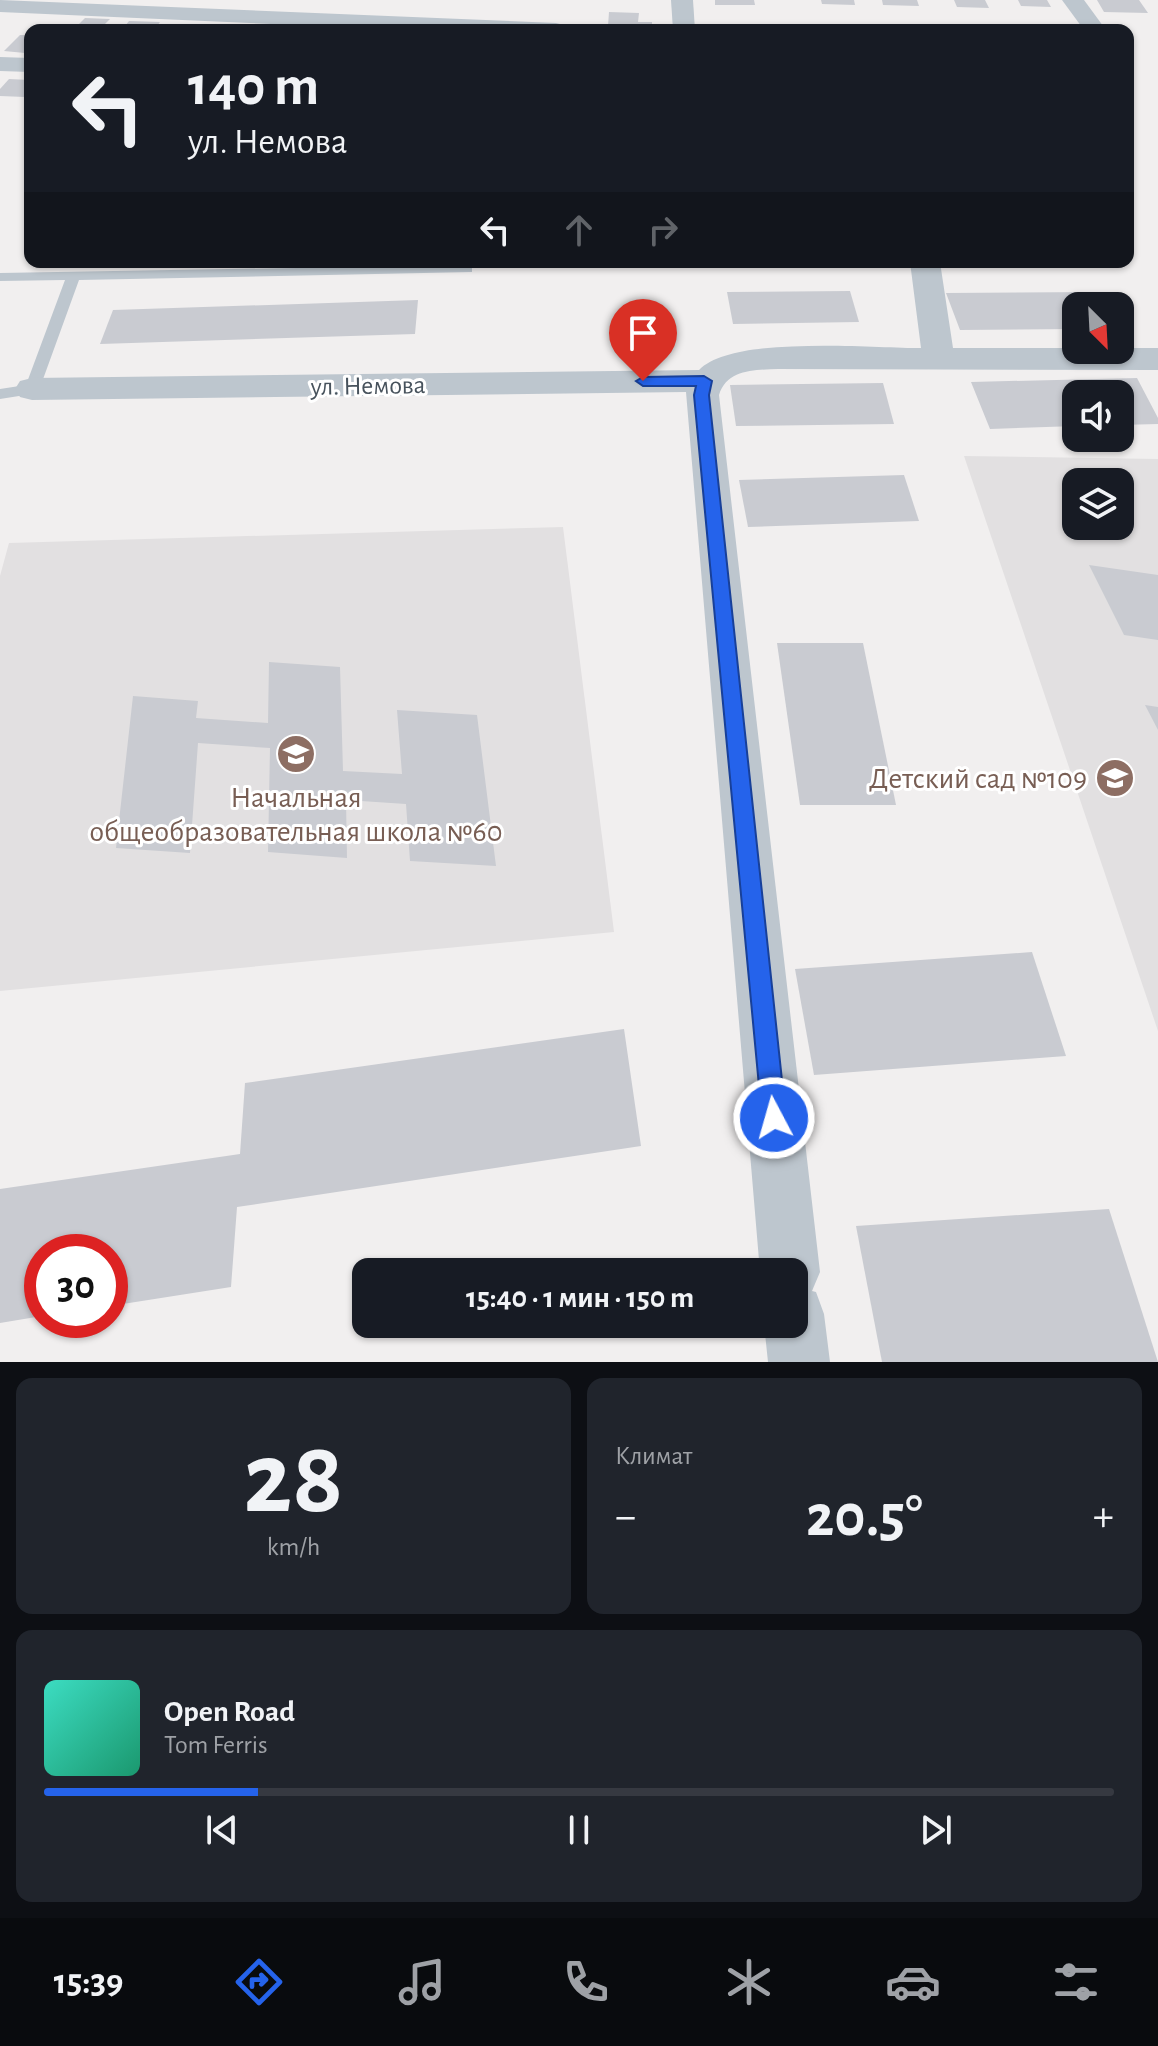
<!DOCTYPE html>
<html lang="ru">
<meta charset="utf-8">
<style>
:root{--surface:#171b24;--page:#20242c;--text:#f1f3f6;--muted:#9ea1a6;--line:#363941;--accent:#2563eb}
body{margin:0;font-family:"Alegreya Sans",sans-serif;background:var(--page);color:var(--text);height:100vh;display:flex;flex-direction:column;font-size:30px;white-space:nowrap}
*{box-sizing:border-box;margin:0}
p{font-size:26px;color:var(--muted)}
.icon{flex:none;width:44px;height:44px;fill:none;stroke:currentColor;stroke-width:2;stroke-linecap:round;stroke-linejoin:round}
.map{position:relative;height:1362px;overflow:hidden}
.side{display:flex;flex-direction:column;gap:16px;padding:16px;background:#0d0f14;flex:1}
.side>*{flex:none}
.top-card{position:absolute;left:24px;top:24px;width:1110px;height:244px;border-radius:16px;box-shadow:0 2px 6px #0004;background:#171b24;color:var(--text);overflow:hidden}
.needle{width:52px;rotate:156deg}
.fabs{position:absolute;left:1062px;top:292px;display:grid;gap:16px}
.fabs a{display:grid;place-items:center;width:72px;height:72px;border-radius:16px;background:var(--surface);box-shadow:0 2px 6px #0004;font-size:40px}
.speed{position:absolute;left:24px;top:1234px;display:flex;gap:16px;font-size:40px;font-weight:700;text-align:center}
.speed>*{display:grid;place-content:center;width:104px;height:104px;border-radius:50%;background:var(--surface);box-shadow:0 2px 6px #0004;line-height:1}
.speed .limit{border:12px solid #d22;background:#fff;color:#111}
.pin{position:absolute;display:grid;place-items:center;width:68px;height:68px;color:#fff;margin:-82px -34px;border-radius:50% 50% 50% 0;rotate:-45deg;box-shadow:0 0 8px #0007}
.pin .icon{rotate:45deg}
.me{position:absolute;width:88px;margin:-44px;rotate:354deg;stroke-linejoin:round;filter:drop-shadow(0 0 6px #0008)}
.turn{display:flex;align-items:center;gap:28px;height:168px;padding:0 32px;font-size:36px}
.turn .icon{width:104px;height:104px;stroke-width:2.5}
.turn b{display:block;font-size:56px;line-height:68px}
.lanes{display:flex;align-items:center;height:76px;padding:0 32px;background:#0003;justify-content:center;gap:40px;direction:ltr}
.lanes .off{opacity:.35}
.big{font-size:60px;font-weight:700;line-height:1.1}
.side .card{flex:1;display:flex;flex-direction:column;justify-content:center;gap:12px;min-width:0;padding:0 28px;border-radius:16px;background:var(--page)}
.side .dial{align-items:center;gap:0}
.dial b{font-size:104px;line-height:1}
.song{display:flex;align-items:center;gap:24px}
.cover{width:96px;height:96px;border-radius:12px;background:linear-gradient(135deg,hsl(170 70% 55%),hsl(160 70% 35%))}
.played{height:8px;border-radius:4px;background:linear-gradient(90deg,var(--accent) 20%,var(--line) 20%)}
.keys{display:flex;justify-content:space-around;direction:ltr}
.heat{display:flex;justify-content:space-between;align-items:center;font-size:44px;direction:ltr}
.side .tiles{flex:1;display:grid;gap:16px;grid-template-columns:1fr 1fr}
.card:last-child{grid-column:span 2}
.trip{position:absolute;left:352px;top:1258px;width:456px;height:80px;border-radius:16px;background:var(--surface);box-shadow:0 2px 6px #0004;font-weight:700;line-height:80px;text-align:center}
.tab-bar{display:flex;height:128px;justify-content:space-around;align-items:center;background:#090b0e;color:var(--muted)}
.tab-bar .icon{width:56px;height:56px}
.tab-bar .active{color:var(--accent)}
.tab-bar b{font-size:36px;color:var(--text)}
.map>svg:first-child{display:block}
.education{fill:#e2e0e1;fill-rule:evenodd}
.building{fill:#c9cbd1}
.lines{fill:none;stroke-linecap:round;stroke-linejoin:round}
.lane{fill:#bdc6ce;fill-rule:evenodd}
.street{fill:#bdc6ce;fill-rule:evenodd}
.route{fill:#2563eb;stroke:#184099;stroke-width:2}
.labels{text-anchor:middle;stroke-width:6;stroke-linejoin:round;paint-order:stroke}
.far-street-label{font-size:26px;fill:#47525c;stroke:#fff}
.education-label{font-size:30px;fill:#785e54;stroke:#fff;text-anchor:end}
</style>
<div class="map">
<svg width="1158" height="1362" viewBox="0 0 1158 1362">
<rect width="100%" height="100%" fill="#f1efef"/>
<g class="education">
<path d="M964,456L1158,459V1031ZM1076,482H1120V526H1076Z"/>
<path d="M563,527L614,932L0,991V576L9,543Z"/>
</g>
<g class="building">
<path d="M715,0H754L755,5H715Z"/>
<path d="M821,0H854L855,5L822,4Z"/>
<path d="M882,0H917L919,6L883,5Z"/>
<path d="M954,0H985L989,8L957,7Z"/>
<path d="M1018,0H1047L1051,7L1021,6Z"/>
<path d="M1097,0H1139L1148,13L1104,12Z"/>
<path d="M609,12L639,13L638,22H652V30H624V26H608Z"/>
<path d="M85,18L110,19L99,30H73Z"/>
<path d="M129,21L160,22L154,30H122Z"/>
<path d="M173,24L197,25L193,30H167Z"/>
<path d="M20,35H30V47L25,53L4,51Z"/>
<path d="M9,79L30,80V92L25,97L0,96V89Z"/>
<path d="M850,291L859,322L733,324L727,292Z"/>
<path d="M1098,292L1106,306H1076V329L960,330L946,293Z"/>
<path d="M418,300L415,334L100,344L113,310Z"/>
<path d="M1137,378L1158,418V424L1120,425V394H1076V426L990,429L971,382Z"/>
<path d="M883,383L894,424L736,426L730,385Z"/>
<path d="M904,475L919,521L748,527L739,480Z"/>
<path d="M1089,565L1158,575V640L1124,635Z"/>
<path d="M777,643H863L896,805H800Z"/>
<path d="M269,662L340,667L343,771L402,774L397,710L477,715L496,866L410,861L406,804L346,800L347,858L268,852L270,748L198,743L190,853L116,848L133,696L198,701L196,718L268,723Z"/>
<path d="M1145,705L1158,707V730Z"/>
<path d="M1032,952L1066,1056L814,1075L795,969Z"/>
<path d="M624,1029L641,1146L237,1207L231,1287L110,1306V1252H42V1316L0,1323V1189L240,1154L245,1083Z"/>
<path d="M1109,1209L1158,1362H882L856,1226Z"/>
</g>
<g class="lines">
<path class="lane" d="M467,265L472,266V272L79,280L38,393L0,399V389L26,385L65,280L0,281V273Z"/>
<g class="street">
<path d="M0,0L556,23L564,25L567,30H406L0,12Z"/>
<path d="M671,0H693L695,30H673Z"/>
<path d="M1062,0H1084L1106,30H1084Z"/>
<path d="M0,57L30,58V72L0,71Z"/>
<path d="M910,262H940L953,348H1158V370L778,369C755,370 727,369 719,395L820,1272L812,1291L816,1292L824,1314L830,1362H768L764,1324H794V1272H760L686,392L32,400L20,397L15,389L20,381L32,378L699,370C734,335 870,348 921,348Z"/>
</g>
</g>
<path class="route" d="M704,376L712,381L709,395L786,1118L783,1127L774,1130L766,1127L762,1118L694,395L696,386H643L636,381L643,377Z"/>
<defs>
<symbol id="school-disc" viewBox="-11 -11 22 22"><circle r="9.5" fill="#8d6e63" stroke="#fff"/><path d="M0-5L7-2L0 1L-7-2ZM-4 1L0 2.5L4 1V4Q0 6-4 4Z" fill="#fff"/></symbol>
</defs>
<g fill-rule="evenodd">
<use href="#school-disc" x="274" y="732" width="44" height="44"/>
<use href="#school-disc" x="1093" y="756" width="44" height="44"/>
</g>
<g class="labels">
<g class="far-street-label">
<text transform="translate(368 385) rotate(-1)" y="9">ул. Немова</text>
</g>
<g class="education-label">
<text x="1087" y="788">Детский сад №109</text>
<text x="296" y="807" text-anchor="middle">Начальная<tspan x="296" dy="34">общеобразовательная школа №60</tspan></text>
</g>
</g>
</svg>
<div class="fabs">
<a><svg class="needle" viewBox="-14 -14 28 28"><path d="M0-13l5 13h-10z" fill="#e53935"/><path d="M0 13l5-13h-10z" fill="#9ea1a6"/></svg></a>
<a><svg class="icon" aria-label="sound" viewBox="0 0 24 24"><path d="M4 9h4l5-4v14l-5-4H4zM17 9q2 3 0 6"/></svg></a>
<a><svg class="icon" aria-label="layers" viewBox="0 0 24 24"><path d="M12 4l9 5-9 5-9-5zM3 14l9 5 9-5"/></svg></a>
</div>
<div class="speed"><div class="limit">30</div></div>
<div class="pin" style="left:643px;top:381px;background:#d93025"><svg class="icon" aria-label="arrive" viewBox="0 0 24 24"><path d="M6 21V4h12l-3 4 3 4H6"/></svg></div>
<svg class="me" style="left:774px;top:1118px" viewBox="-20 -20 40 40"><circle r="17" fill="#2563eb" stroke="#fff" stroke-width="3"/><path d="M0-11L8 9 0 5-8 9z" fill="#fff"/></svg>
<div class="trip">15:40 · 1 мин · 150 m</div>
<div class="top-card">
<div class="turn"><svg class="icon" aria-label="left" viewBox="0 0 24 24"><path d="M17 20v-9H6M10 6l-5 5 5 5"/></svg><div><b>140 m</b>ул. Немова</div></div>
<div class="lanes"><svg class="icon" aria-label="left" viewBox="0 0 24 24"><path d="M17 20v-9H6M10 6l-5 5 5 5"/></svg><svg class="icon off" aria-label="ahead" viewBox="0 0 24 24"><path d="M12 20V5M6 11l6-6 6 6"/></svg><svg class="icon off" aria-label="right" viewBox="0 0 24 24"><path d="M7 20v-9h11M14 6l5 5-5 5"/></svg></div>
</div>
</div>
<section class="side">
<div class="tiles">
<div class="card dial"><b>28</b><p>km/h</p></div>
<div class="card"><p>Климат</p>
<div class="heat"><a>−</a><b class="big">20.5°</b><a>+</a></div>
</div>
<div class="card">
<div class="song"><i class="cover"></i><div><b>Open Road</b><p>Tom Ferris</p></div></div>
<div class="played"></div>
<div class="keys"><svg class="icon" aria-label="previous" viewBox="0 0 24 24"><path d="M18 5L8 12l10 7zM5 5v14"/></svg><svg class="icon" aria-label="pause" viewBox="0 0 24 24"><path d="M8 5v14M16 5v14"/></svg><svg class="icon" aria-label="next" viewBox="0 0 24 24"><path d="M6 5l10 7-10 7zM19 5v14"/></svg></div>
</div>
</div>
</section>
<nav class="tab-bar">
<b>15:39</b>
<svg class="icon active" aria-label="directions" viewBox="0 0 24 24"><path d="M12 3l9 9-9 9-9-9zM9 14v-3h6M13 9l2 2-2 2"/></svg>
<svg class="icon" aria-label="music" viewBox="0 0 24 24"><path d="M9 18V5l10-2v13"/><circle cx="6" cy="18" r="3"/><circle cx="16" cy="16" r="3"/></svg>
<svg class="icon" aria-label="phone" viewBox="0 0 24 24"><path d="M5 4h4l2 5-3 2q2 4 5 5l2-3 5 2v4C11 20 4 13 5 4z"/></svg>
<svg class="icon" aria-label="climate" viewBox="0 0 24 24"><path d="M12 3v18M4 7l16 10M4 17L20 7"/></svg>
<svg class="icon" aria-label="car" viewBox="0 0 24 24"><path d="M5 17H2v-5l4-1 3-4h7l3 4 3 1v5h-3M9 17h6M6 11h13"/><circle cx="7" cy="17" r="2"/><circle cx="17" cy="17" r="2"/></svg>
<svg class="icon" aria-label="filters" viewBox="0 0 24 24"><path d="M4 7h16M4 17h16"/><circle cx="9" cy="7" r="2"/><circle cx="15" cy="17" r="2"/></svg>
</nav>
